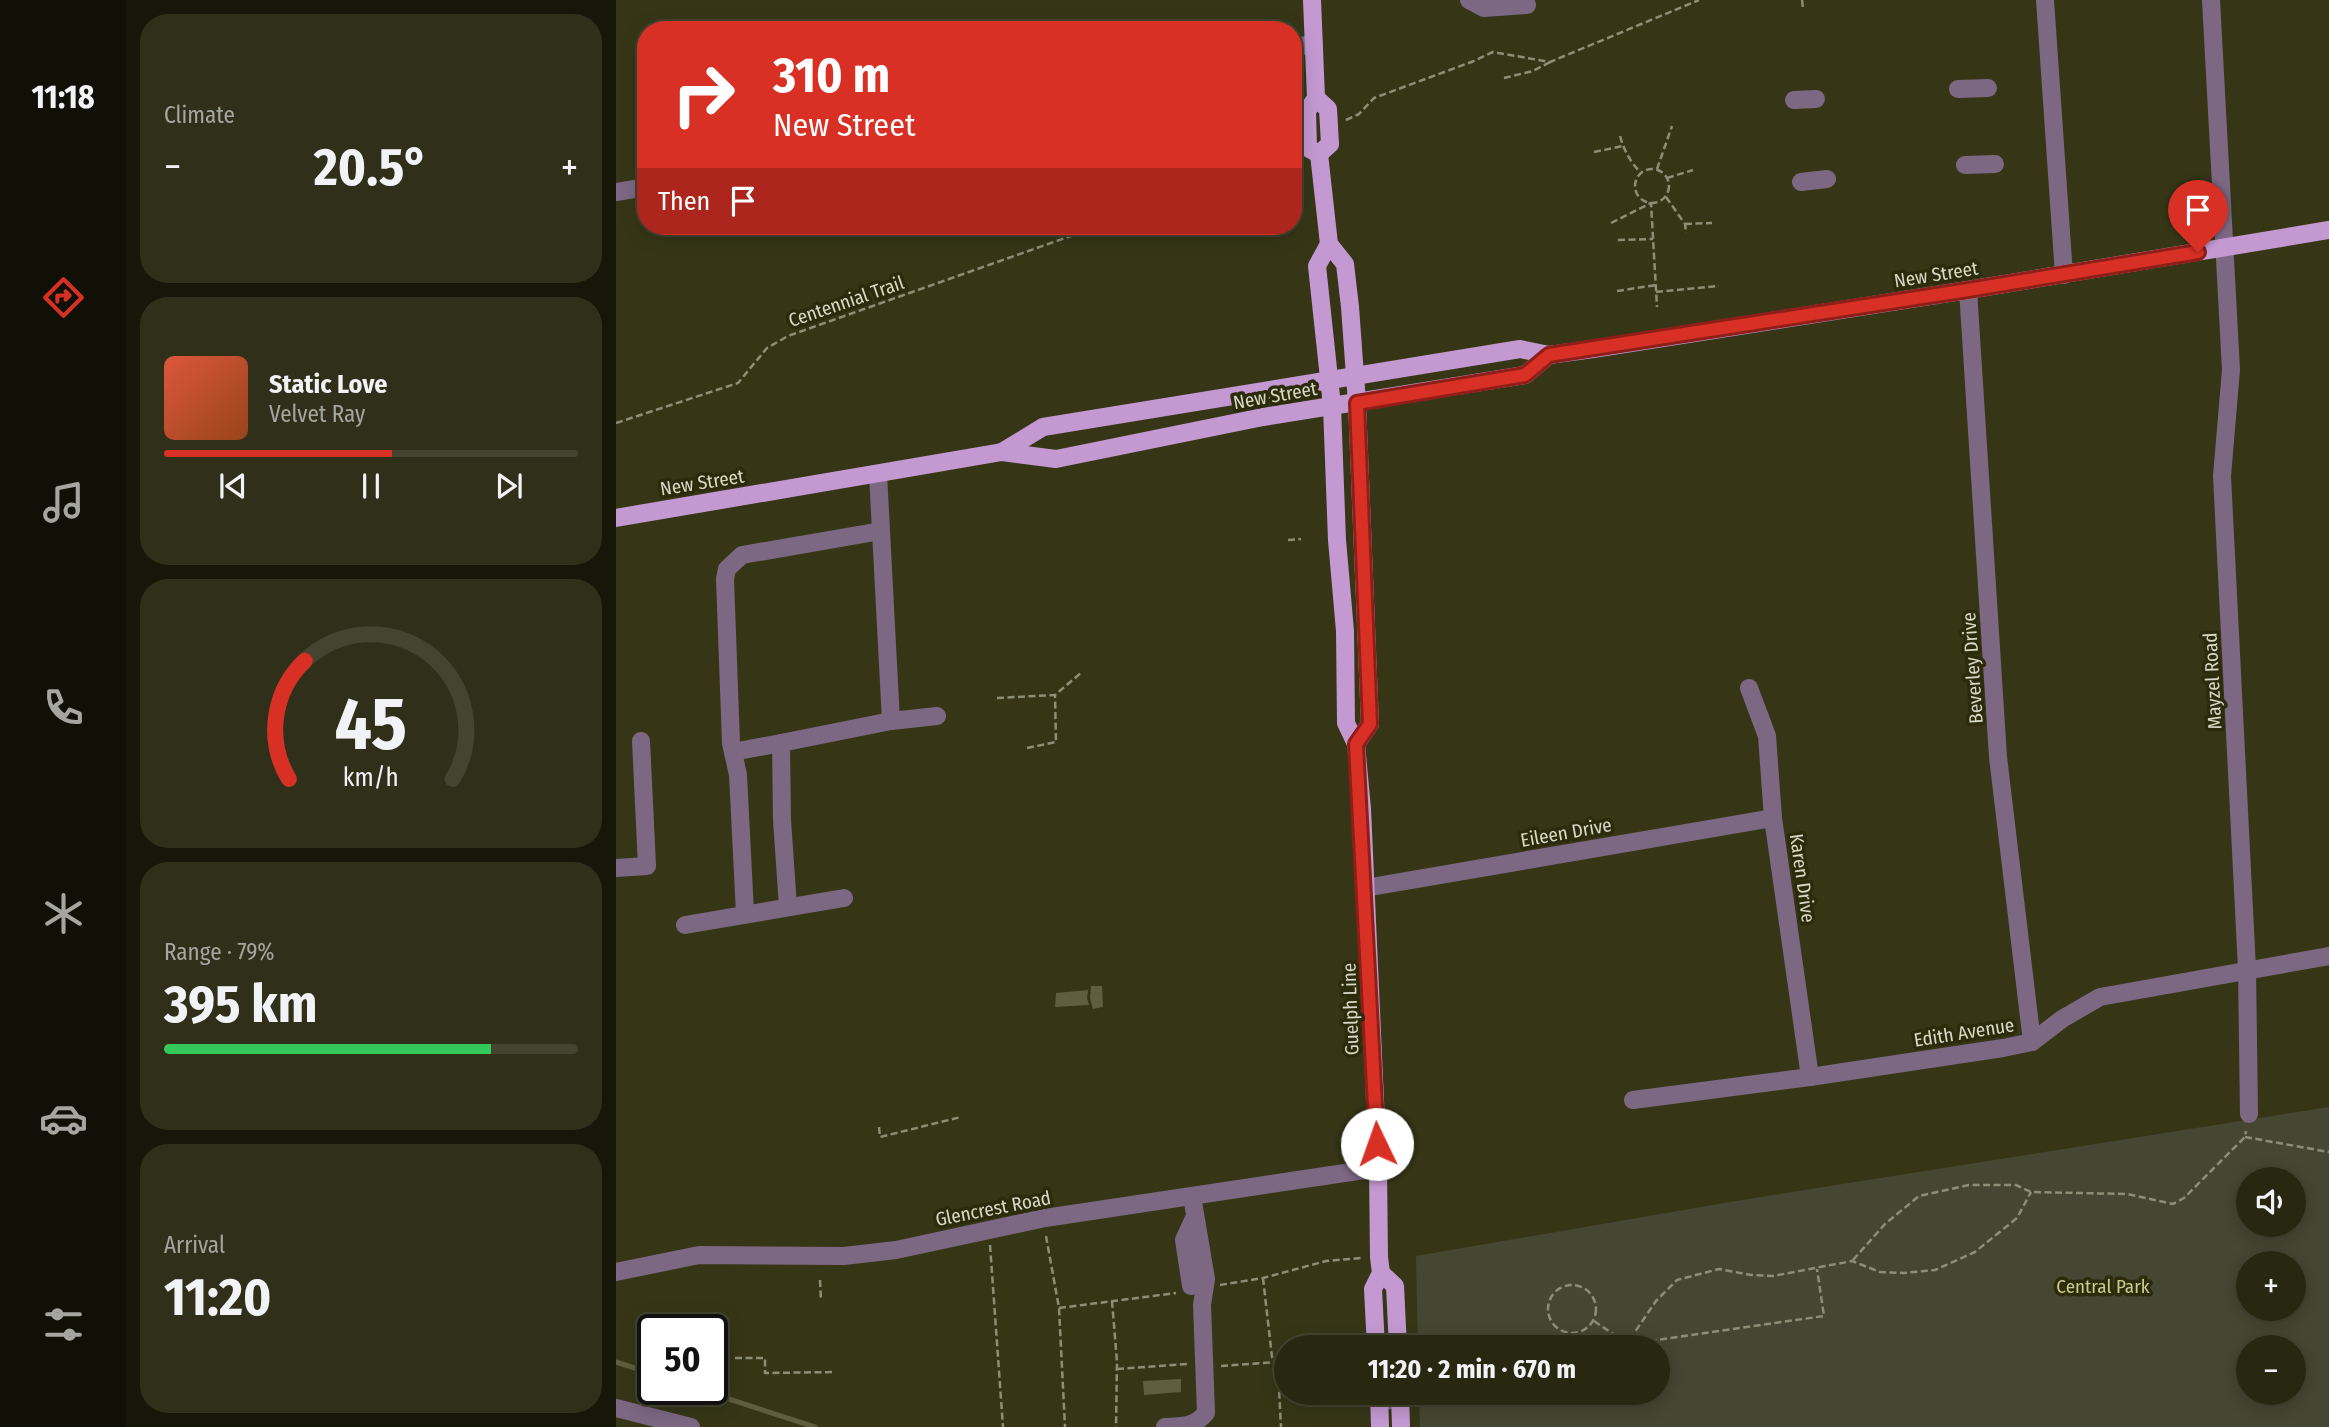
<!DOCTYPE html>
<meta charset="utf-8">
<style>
:root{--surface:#282811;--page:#30301a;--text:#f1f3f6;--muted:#a5a69f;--line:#444431;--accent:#d93025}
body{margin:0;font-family:"Fira Sans Condensed",sans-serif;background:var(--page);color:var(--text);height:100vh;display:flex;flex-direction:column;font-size:26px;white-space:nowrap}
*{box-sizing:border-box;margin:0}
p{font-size:23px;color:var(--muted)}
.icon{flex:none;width:38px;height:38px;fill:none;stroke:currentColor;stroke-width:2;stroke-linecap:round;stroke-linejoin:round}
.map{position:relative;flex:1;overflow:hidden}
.drawer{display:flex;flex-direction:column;gap:14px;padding:14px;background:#161609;width:490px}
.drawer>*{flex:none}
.banner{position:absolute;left:21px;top:21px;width:665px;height:214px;border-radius:28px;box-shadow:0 4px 18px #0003,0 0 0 2px var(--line);background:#d93025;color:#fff;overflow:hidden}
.tools{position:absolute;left:1620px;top:1167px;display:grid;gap:14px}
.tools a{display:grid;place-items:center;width:70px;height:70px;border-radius:50%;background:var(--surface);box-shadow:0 4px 18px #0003,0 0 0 2px var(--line);font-size:35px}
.speed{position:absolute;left:21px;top:1314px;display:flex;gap:14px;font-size:35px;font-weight:700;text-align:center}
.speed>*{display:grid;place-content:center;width:91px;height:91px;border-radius:50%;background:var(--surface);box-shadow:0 4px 18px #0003,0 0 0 2px var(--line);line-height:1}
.speed .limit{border:4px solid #111;border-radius:10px;background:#fff;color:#111}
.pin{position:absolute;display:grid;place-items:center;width:60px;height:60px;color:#fff;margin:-72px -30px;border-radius:50% 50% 50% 0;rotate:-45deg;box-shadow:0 0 7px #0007}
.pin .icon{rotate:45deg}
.me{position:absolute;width:77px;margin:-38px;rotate:357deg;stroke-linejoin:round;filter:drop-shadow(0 0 5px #0008)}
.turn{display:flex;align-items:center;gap:24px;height:147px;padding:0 21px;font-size:32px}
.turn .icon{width:91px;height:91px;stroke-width:2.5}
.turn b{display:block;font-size:49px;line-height:60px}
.then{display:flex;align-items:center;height:66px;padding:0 21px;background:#0003;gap:14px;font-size:26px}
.big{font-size:52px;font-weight:700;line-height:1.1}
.drawer .tile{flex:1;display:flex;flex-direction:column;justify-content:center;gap:10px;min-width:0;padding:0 24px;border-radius:28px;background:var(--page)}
.drawer .dial{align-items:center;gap:0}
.dial svg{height:182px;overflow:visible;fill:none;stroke:var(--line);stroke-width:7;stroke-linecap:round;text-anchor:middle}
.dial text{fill:var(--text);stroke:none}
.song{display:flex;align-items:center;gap:21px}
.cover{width:84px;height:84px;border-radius:10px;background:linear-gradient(135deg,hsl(10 70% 55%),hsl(20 70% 35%))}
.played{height:7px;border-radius:4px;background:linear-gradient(90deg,var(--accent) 55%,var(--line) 55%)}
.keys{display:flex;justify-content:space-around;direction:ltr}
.heat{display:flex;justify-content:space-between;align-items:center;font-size:38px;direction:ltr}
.charge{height:10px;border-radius:5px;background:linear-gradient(90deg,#34c759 79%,var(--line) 0)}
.trip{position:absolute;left:658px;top:1335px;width:396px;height:70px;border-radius:35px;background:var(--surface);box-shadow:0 4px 18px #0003,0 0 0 2px var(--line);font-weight:700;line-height:70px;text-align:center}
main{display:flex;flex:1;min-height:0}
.menu{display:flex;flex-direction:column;width:126px;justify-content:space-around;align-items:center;background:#101007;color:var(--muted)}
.menu .icon{width:49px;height:49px}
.menu .selected{color:var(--accent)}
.menu b{font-size:32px;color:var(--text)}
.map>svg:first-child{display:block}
.green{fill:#464732;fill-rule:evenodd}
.water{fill:#5f5f3e}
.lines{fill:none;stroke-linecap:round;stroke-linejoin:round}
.stream{stroke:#5f5f3e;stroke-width:5}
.path{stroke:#8d8e76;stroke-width:2.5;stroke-dasharray:7 3.5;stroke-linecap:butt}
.minor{stroke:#7d6884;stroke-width:18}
.major{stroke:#c499d2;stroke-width:18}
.route-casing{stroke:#8d1f18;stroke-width:18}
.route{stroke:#d93025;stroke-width:12}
.labels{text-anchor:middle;stroke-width:7;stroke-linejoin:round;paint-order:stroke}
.street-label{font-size:19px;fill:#d8d9c7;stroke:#2c2c0d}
.park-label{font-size:19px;fill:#cacb8f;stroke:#2c2c0d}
</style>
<main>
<nav class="menu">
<b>11:18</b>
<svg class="icon selected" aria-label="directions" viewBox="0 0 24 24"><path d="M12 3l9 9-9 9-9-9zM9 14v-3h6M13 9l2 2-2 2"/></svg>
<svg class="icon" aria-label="music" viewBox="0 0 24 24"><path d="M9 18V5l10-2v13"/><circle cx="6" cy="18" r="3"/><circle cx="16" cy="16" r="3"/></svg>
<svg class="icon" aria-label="phone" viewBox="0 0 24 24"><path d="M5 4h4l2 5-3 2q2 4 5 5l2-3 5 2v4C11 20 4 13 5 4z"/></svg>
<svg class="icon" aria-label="climate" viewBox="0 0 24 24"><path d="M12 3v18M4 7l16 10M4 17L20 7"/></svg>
<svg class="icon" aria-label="car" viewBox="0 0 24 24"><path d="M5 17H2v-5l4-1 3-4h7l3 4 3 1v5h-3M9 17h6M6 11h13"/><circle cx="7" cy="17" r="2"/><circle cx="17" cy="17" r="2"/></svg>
<svg class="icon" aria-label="filters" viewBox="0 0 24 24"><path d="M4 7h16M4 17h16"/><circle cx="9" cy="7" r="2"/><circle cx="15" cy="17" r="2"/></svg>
</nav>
<section class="drawer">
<div class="tile"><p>Climate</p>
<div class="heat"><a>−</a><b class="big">20.5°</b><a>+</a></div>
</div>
<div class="tile">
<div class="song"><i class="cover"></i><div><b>Static Love</b><p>Velvet Ray</p></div></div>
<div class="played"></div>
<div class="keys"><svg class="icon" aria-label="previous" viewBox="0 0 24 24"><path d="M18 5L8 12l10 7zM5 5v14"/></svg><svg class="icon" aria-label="pause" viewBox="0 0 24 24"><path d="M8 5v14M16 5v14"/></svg><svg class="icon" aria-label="next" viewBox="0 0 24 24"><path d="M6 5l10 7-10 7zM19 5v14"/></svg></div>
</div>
<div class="tile dial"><svg viewBox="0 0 100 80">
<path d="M14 69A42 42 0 1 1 86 69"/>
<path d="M14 69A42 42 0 0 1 21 17" stroke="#d93025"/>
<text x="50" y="56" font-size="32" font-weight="700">45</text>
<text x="50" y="72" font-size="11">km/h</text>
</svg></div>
<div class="tile"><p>Range · 79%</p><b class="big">395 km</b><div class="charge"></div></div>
<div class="tile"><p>Arrival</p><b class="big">11:20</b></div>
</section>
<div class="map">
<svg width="1713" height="1427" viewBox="0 0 1713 1427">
<rect width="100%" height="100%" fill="#363617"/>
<path class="green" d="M1713,1107V1427H804L803,1393H1041V1348L802,1347L800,1256L1120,1201ZM1633,1180H1678V1225H1633ZM1633,1264H1678V1309H1633ZM1633,1348H1678V1393H1633Z"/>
<g class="water">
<path d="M475,986H486L487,1007L477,1009L474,998Z"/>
<path d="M472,990L471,998L473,1005L439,1007L440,993Z"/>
<path d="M565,1379V1392L528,1395L527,1381Z"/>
</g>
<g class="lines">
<g class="stream">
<path d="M0,1362L37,1374"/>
<path d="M85,1390L199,1427"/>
</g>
<g class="path">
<path d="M1186,0L1187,8"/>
<path d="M888,78L917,71L934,62"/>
<path d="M730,120L743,114L758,98L858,61L877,52L934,62L1083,0"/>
<path d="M1004,136C1008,150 1014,162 1025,173"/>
<path d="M978,152L1007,146"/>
<circle cx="1036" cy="186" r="17"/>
<path d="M1041,169L1056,126"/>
<path d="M1051,178L1077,170"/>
<path d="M1050,197L1069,224L1070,233"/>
<path d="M995,223L1035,203L1041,307"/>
<path d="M1069,224L1096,223"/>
<path d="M1002,240L1037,239"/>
<path d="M1001,291L1040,285"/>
<path d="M1040,292L1103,286"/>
<path d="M0,423L122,383L151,348L172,336L483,226"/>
<path d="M672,540L685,539"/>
<path d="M381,698L439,695L466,672"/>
<path d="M411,748L440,742L439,695"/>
<path d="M263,1127L264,1137L345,1117"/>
<path d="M1629,1137L1713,1152"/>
<path d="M430,1236L443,1308L449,1427"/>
<path d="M374,1245L387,1427"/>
<path d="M1237,1260L1269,1224L1303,1196L1353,1185H1400L1415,1192L1511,1194L1557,1204L1568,1198L1629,1137L1630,1131"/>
<path d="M647,1278L656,1357L662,1370L665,1427"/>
<path d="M204,1280L205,1301"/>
<path d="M604,1285L647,1278L710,1261L745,1258"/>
<circle cx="956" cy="1309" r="24"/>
<path d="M496,1301L501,1362L500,1427"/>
<path d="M443,1308L560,1293"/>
<path d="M978,1321L1012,1344L1208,1316L1201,1269"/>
<path d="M1008,1348L1040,1301L1061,1280L1103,1269L1135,1275L1157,1276L1236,1261L1264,1272L1287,1273L1319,1270L1359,1252L1401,1218L1415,1192"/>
<path d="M119,1358H149V1373L219,1372"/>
<path d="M605,1366L659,1362"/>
<path d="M501,1369L571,1364"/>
</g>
<g class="minor">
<path d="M853,0L868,8L911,5"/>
<path d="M1429,0L1448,275"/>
<path d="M1595,0L1615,370L1606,476L1631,969L1633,1114"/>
<path d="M677,48L698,43"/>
<path d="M1342,89L1372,88"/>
<path d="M1178,100L1200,99"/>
<path d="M1349,165L1379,164"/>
<path d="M1185,182L1211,179"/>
<path d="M0,192L30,187"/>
<path d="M1352,290L1382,757L1416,1042"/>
<path d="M262,474L275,721"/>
<path d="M1133,688L1151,736L1157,818L1194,1077"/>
<path d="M117,752L165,743"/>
<path d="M0,868L31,866L25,741"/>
<path d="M749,888L1157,818"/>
<path d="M172,907L166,820L165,743L275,721L321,716"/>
<path d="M129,913L122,775L115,743L109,579L111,569L126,555L265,531"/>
<path d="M69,925L228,898"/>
<path d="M1017,1100L1194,1077L1387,1048L1416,1042L1446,1019L1484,997L1713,956"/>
<path d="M0,1272L83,1255L228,1256L280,1250L429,1218L762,1168"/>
<path d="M575,1286L568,1240L579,1216"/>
<path d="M763,1402L816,1393"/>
<path d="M0,1408L75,1427"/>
<path d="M549,1427C567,1426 578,1427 590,1413L586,1305L590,1279L576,1196"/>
</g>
<g class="major">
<path d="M696,0L700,98L691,111L692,148L703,154"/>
<path d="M700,98L712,109L714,144L703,154"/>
<path d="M703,154L713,244L729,264L734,307L741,403L754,724L740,744"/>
<path d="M713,244L701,266L716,406L721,540L729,631L730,723L740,744L746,809L762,1168L763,1257L765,1273L757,1289L760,1348"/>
<path d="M386,452L427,427L904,349L933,355L977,349L1352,290L1713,230"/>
<path d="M0,518L386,452L440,459L647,417L909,375L933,355"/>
<path d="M765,1273L779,1286L782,1348"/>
<path d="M763,1393L764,1427"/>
<path d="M784,1393L785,1427"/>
</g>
</g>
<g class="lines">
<defs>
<path id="route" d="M761,1144L740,744L754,724L741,403L909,375L933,355L1352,290L1582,252"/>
</defs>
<use href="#route" class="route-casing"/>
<use href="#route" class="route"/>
</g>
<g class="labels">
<g class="street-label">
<text transform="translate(1320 274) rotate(-9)" y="7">New Street</text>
<text transform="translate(230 301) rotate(-19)" y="7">Centennial Trail</text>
<text transform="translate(659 395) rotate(-10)" y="7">New Street</text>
<text transform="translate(86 482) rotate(-9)" y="7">New Street</text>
<text transform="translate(1356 668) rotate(-94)" y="7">Beverley Drive</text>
<text transform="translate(1596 681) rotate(-93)" y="7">Mayzel Road</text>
<text transform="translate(950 832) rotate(-10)" y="7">Eileen Drive</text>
<text transform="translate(1187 878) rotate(82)" y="7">Karen Drive</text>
<text transform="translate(734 1009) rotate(-92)" y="7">Guelph Line</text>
<text transform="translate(1348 1032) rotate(-9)" y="7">Edith Avenue</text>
<text transform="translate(377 1208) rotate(-11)" y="7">Glencrest Road</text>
</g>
<g class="park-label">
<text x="1487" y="1293">Central Park</text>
</g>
</g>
</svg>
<div class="tools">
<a><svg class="icon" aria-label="sound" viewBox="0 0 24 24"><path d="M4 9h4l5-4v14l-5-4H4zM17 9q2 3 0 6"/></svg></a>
<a>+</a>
<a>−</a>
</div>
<div class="speed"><div class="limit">50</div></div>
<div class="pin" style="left:1582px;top:252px;background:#d93025"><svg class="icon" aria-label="arrive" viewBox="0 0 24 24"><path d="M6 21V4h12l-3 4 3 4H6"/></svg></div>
<svg class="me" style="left:761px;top:1144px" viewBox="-20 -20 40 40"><circle r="19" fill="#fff"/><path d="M0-13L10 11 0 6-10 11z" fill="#d93025"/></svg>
<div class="trip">11:20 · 2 min · 670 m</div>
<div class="banner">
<div class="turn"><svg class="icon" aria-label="right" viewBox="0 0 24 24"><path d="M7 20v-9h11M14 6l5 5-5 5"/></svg><div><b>310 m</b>New Street</div></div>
<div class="then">Then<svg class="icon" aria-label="arrive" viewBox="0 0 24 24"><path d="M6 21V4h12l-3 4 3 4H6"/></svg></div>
</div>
</div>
</main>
